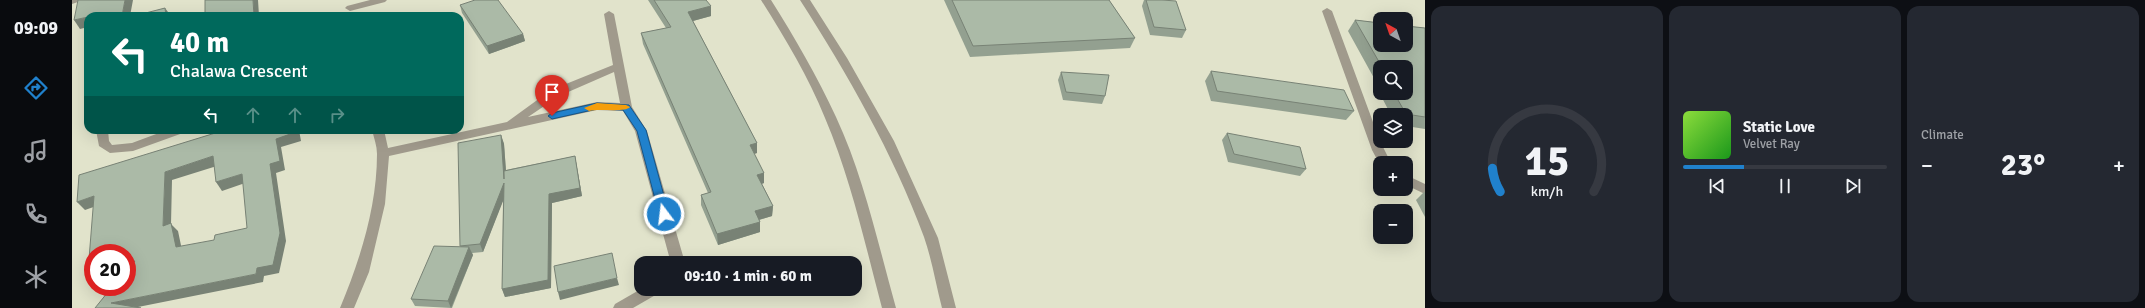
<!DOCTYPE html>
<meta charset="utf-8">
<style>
:root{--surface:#171b24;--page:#242831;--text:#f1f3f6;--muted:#9ea1a6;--line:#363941;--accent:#2081cc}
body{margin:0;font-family:Signika,sans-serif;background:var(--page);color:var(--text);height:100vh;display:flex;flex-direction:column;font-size:15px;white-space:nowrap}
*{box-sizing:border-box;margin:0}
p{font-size:13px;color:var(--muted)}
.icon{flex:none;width:22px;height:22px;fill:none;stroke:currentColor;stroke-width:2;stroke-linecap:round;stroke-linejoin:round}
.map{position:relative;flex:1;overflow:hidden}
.sheet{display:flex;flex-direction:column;gap:6px;padding:6px;background:#0d0f14;width:720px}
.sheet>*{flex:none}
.top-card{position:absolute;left:12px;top:12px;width:380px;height:122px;border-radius:12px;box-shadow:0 4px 16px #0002;background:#00695c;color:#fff;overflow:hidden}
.needle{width:26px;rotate:320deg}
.buttons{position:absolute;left:1301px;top:12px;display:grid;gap:8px}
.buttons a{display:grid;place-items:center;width:40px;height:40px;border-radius:8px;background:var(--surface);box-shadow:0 4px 16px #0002;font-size:20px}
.speed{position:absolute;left:12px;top:244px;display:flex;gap:8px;font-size:20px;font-weight:700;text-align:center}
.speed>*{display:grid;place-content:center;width:52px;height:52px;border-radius:50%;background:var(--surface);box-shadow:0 4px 16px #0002;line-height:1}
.speed .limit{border:6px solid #d22;background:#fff;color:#111}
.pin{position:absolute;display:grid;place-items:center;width:34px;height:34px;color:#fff;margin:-41px -17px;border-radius:50% 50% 50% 0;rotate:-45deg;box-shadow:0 0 4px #0007}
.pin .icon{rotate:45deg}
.me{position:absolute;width:44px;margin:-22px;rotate:345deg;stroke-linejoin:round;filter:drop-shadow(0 0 3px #0008)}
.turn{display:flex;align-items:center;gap:14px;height:84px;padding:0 20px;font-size:18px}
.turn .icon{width:52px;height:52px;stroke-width:2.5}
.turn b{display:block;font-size:28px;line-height:34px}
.lanes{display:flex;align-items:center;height:38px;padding:0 20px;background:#0003;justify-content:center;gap:20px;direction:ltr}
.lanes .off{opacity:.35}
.big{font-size:30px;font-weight:700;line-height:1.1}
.sheet .tile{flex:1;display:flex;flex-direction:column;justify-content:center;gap:6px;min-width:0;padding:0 14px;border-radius:12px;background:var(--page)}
.sheet .dial{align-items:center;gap:0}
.dial svg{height:104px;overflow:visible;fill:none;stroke:var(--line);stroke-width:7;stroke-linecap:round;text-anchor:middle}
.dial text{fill:var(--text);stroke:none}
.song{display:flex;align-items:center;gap:12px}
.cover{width:48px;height:48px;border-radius:6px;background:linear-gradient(135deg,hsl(90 70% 55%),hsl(120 70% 35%))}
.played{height:4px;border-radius:2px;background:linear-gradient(90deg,var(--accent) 30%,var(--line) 30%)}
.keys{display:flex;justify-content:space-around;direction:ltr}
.heat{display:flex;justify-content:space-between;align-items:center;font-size:22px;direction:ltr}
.sheet .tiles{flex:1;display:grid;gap:6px;grid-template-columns:repeat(3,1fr)}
.trip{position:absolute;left:562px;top:256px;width:228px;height:40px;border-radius:12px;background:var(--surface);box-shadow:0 4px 16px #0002;font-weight:700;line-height:40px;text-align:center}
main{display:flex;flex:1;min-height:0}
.tab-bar{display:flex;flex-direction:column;width:72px;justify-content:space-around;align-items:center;background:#090b0e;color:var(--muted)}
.tab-bar .icon{width:28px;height:28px}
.tab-bar .on{color:var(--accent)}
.tab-bar b{font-size:18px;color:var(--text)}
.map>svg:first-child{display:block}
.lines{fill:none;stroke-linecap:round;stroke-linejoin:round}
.minor{fill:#a09a8c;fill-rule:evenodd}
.wall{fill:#93a090}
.shaded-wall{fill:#788275}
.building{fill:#abbaa7;stroke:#788275;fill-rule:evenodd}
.route{fill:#2081cc;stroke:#155485}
.slow{fill:#f59e0b}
</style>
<main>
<nav class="tab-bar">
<b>09:09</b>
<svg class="icon on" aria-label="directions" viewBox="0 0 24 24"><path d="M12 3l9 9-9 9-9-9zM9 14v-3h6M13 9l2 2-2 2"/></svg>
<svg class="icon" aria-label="music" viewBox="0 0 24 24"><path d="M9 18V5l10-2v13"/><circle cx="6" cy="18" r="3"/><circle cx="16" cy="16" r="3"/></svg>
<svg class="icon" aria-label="phone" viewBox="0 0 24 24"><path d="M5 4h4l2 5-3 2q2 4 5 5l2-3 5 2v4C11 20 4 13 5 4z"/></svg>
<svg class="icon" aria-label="climate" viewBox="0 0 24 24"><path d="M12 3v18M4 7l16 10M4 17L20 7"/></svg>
</nav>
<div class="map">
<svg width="1353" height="308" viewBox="0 0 1353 308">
<rect width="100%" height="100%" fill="#e1e3cb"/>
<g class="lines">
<g class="minor">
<path d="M0,0H12L0,4Z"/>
<path d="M298,0H315L313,2L278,11L273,8L275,6Z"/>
<path d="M689,0H699C723,38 745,76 764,117C792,177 806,244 824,308H810C793,244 779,179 753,118C736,76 713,38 689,0Z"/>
<path d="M728,0H738L775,58L822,141L866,238L884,308H870C864,285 860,260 852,237C821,153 776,75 728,0Z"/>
<path d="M1255,8L1260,11L1308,141L1319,163H1308V165L1300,150L1250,11Z"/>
<path d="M537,11L542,14L560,107L575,131L611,256L608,263H594L597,256L563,131L551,111L525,110L317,156L313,204L297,272L282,308H268C288,260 305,207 305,154C305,146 302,138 300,130H312L316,148L435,122L479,90L541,65L532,14ZM542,72L548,103L525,102L456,117L487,96Z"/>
<path d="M24,130H36L37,141L40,145L60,143L95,130H113L111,133L61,151L38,153L27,146Z"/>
<path d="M1334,175L1353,184V194L1334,185Z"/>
<path d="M569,289H589L587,293L561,308H541L543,304Z"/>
</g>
</g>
<g class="wall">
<path d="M576,0H634L639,16L621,21L685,143V153L682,154L692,173V183L690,184L701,206L700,216L687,220L688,222V232L646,245L629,205V195L636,193L571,44L569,33L594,28Z"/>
<path d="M872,0H1037L1063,38L1058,48L898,57Z"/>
<path d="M1072,0H1090L1114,30L1110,38L1078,35L1070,6Z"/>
<path d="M388,5L451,34L453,41L417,54L390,13Z"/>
<path d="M1283,20L1353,28V129L1334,126V115H1319L1307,92L1308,90V93H1334V67H1308V89L1276,31Z"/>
<path d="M1139,71L1282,111L1274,120L1139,101L1133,81Z"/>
<path d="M989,72L1033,96L1030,104L991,100L986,80Z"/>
<path d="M1155,133L1234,169L1228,176L1156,162L1150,140Z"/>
<path d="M429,135L432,144L434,170L503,156L510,196L480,203L479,288L433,297L430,289L431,200L411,252L400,253L401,255L380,308L343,306L339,299L389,247L388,246Z"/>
<path d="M1352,192H1353V217L1344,200Z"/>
<rect x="642" y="289" width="20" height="6"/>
</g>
<g class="shaded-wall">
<path d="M53,0H61L58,16H50Z"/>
<path d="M181,0H186L187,16H182Z"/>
<path d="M639,6V16L617,22L616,12Z"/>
<path d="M93,8L99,16H94Z"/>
<path d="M16,17V27L8,29L2,20Z"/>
<path d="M451,34L453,41L417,54L415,46Z"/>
<path d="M223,130H227L229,141L209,147L213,170L204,173L214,241L207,273L192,276L191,282L61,308L39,303L184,274L198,164L204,139Z"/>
<path d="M429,135L432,144L435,187L432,179Z"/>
<path d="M685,143V153L678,155V145Z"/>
<path d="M141,156L148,165L100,180L99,224L106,231L111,255L104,247L91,226L93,172Z"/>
<path d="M503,156L510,196L480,203L479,288L433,297L430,289L477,194Z"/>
<path d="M692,173V183L685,185V175Z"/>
<path d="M170,174L176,182L150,191L144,182Z"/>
<path d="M432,183L435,191L411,252L408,244Z"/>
<path d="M22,196L30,204L13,210L5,202Z"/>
<path d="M701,206L700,216L683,221V211Z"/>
<path d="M688,222V232L646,245L645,234Z"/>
<path d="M397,247L401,255L379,308L376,301Z"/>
<path d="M63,261L55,273V263Z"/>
<path d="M21,271V277L16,272Z"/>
<path d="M545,278L547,285L488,300L486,292Z"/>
</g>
<g class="building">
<path d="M6,0H53L50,16H26V15L20,16H16V17L2,20Z"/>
<path d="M133,0H181L182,16H133Z"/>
<path d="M403,0H426L451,34L415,46L388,5Z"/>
<path d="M582,0H634L639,6L616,12L685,143L678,145L692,173L685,175L701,206L683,211L688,222L645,234L629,195L639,192L569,33L599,27Z"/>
<path d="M880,0H1037L1063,38L901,46Z"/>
<path d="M1074,0H1090L1104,1L1114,30L1082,27Z"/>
<path d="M93,8L94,16H62Z"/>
<path d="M1283,20L1308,23V45H1334V26L1353,28V117L1334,114L1322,93H1334V67H1310Z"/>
<path d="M1139,71L1272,90L1282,111L1145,91Z"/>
<path d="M989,72L1037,75L1033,96L994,92Z"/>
<path d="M153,130H223L224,132L204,139L208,161L198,164L208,233L201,265L185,268L184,274L39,303L69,308H23L40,287H55V270L63,261L55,263V253H21V271L16,272L22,196L5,202L7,175ZM141,156L144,182L170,174L175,228L143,235L142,240L104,247L99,223L91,226L93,172Z"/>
<path d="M1155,133L1228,147L1234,169L1162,154Z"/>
<path d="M429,135L432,179V171L503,156L508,188L477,194L476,280L430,289L432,183L408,244L388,246L386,143Z"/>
<path d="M362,246L397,247L376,301L339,299Z"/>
<path d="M540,253L545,278L486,292L482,266Z"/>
<rect x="642" y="289" width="20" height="2"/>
</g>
<path class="route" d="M525,103L557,105L574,130L597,214L596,217L592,218L587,214L565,131L551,110L525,109L480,119L476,116L480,113Z"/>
<path class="slow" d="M525,103L554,105L558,107C553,113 526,108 517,111L512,108Z"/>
</svg>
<div class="buttons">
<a><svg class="needle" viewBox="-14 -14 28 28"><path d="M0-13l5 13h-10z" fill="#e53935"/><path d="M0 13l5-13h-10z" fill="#9ea1a6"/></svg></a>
<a><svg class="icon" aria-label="search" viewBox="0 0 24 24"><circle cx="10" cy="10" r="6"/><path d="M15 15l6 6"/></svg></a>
<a><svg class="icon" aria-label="layers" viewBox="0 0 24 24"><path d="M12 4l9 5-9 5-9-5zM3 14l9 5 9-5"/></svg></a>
<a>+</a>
<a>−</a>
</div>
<div class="speed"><div class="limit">20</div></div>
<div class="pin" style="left:480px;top:116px;background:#d93025"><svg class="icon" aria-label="arrive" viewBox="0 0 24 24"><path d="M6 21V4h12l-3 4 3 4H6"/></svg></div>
<svg class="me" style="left:592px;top:214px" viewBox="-20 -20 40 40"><circle r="17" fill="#2081cc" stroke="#fff" stroke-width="3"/><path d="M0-11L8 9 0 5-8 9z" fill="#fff"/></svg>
<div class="trip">09:10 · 1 min · 60 m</div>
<div class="top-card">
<div class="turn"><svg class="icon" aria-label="left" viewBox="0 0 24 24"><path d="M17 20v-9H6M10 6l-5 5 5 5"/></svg><div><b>40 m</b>Chalawa Crescent</div></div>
<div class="lanes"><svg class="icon" aria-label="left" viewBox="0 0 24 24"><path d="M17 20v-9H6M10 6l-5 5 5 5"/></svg><svg class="icon off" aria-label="ahead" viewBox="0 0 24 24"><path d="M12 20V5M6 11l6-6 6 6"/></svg><svg class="icon off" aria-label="ahead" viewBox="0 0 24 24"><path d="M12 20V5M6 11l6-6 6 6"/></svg><svg class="icon off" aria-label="right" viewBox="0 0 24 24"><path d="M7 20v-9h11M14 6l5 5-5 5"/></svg></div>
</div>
</div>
<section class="sheet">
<div class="tiles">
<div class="tile dial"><svg viewBox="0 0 100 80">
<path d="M14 69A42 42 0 1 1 86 69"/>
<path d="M14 69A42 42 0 0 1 8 51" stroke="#2081cc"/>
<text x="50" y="56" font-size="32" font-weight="700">15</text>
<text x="50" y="72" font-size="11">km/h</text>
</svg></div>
<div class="tile">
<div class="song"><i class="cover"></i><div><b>Static Love</b><p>Velvet Ray</p></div></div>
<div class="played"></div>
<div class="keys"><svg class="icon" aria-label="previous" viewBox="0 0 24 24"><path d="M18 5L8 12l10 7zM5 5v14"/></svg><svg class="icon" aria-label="pause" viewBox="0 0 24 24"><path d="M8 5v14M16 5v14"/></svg><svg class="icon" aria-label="next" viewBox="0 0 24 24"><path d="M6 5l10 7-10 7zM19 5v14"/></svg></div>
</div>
<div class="tile"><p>Climate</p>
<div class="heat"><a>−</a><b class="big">23°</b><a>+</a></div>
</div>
</div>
</section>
</main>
